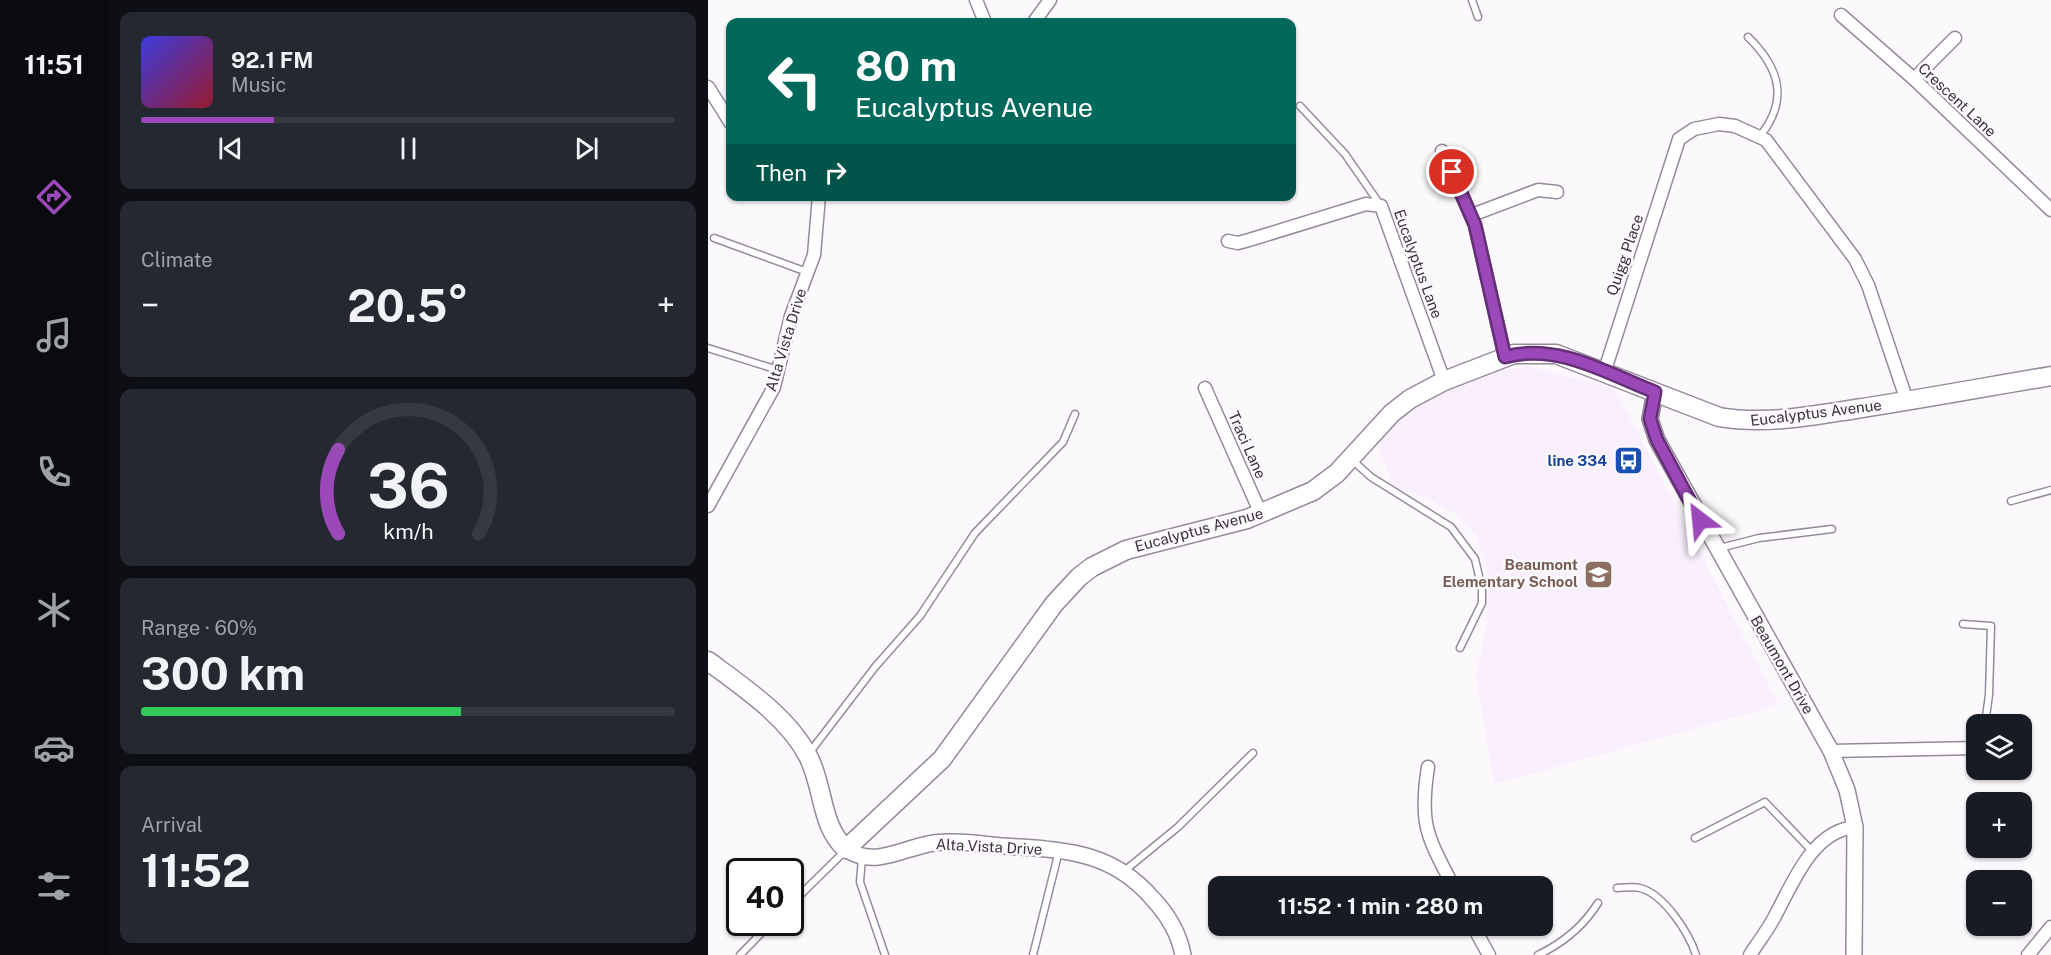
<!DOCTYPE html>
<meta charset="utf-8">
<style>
:root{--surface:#171b24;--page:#242831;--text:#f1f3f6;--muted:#9ea1a6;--line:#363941;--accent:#9b49b8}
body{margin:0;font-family:"Public Sans",sans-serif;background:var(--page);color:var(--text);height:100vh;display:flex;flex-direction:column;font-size:22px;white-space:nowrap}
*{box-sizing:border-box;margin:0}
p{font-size:20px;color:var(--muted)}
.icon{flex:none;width:33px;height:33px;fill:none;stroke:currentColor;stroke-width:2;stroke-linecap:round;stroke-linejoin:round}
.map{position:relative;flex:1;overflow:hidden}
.drawer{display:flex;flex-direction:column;gap:12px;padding:12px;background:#0d0f14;width:600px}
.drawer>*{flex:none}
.guide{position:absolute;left:18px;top:18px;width:570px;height:183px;border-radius:12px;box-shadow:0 2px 4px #0004;background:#00695c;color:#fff;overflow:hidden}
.fabs{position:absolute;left:1258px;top:714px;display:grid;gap:12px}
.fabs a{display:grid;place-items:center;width:66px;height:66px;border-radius:12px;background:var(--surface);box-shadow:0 2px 4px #0004;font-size:30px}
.speed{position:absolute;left:18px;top:858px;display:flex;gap:12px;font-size:30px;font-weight:700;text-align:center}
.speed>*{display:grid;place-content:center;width:78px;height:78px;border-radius:50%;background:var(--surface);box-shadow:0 2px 4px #0004;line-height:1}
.speed .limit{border:3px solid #111;border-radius:9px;background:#fff;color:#111}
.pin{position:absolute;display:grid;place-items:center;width:51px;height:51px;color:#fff;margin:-26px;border:3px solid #fff;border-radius:50%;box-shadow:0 2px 6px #0007}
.me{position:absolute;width:66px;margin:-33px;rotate:331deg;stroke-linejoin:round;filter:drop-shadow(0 0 4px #0008)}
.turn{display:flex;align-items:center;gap:21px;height:126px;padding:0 30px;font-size:27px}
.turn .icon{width:78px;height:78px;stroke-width:2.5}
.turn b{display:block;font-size:42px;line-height:51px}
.then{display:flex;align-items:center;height:57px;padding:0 30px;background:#0003;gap:12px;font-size:22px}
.big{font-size:45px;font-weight:700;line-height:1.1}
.drawer .tile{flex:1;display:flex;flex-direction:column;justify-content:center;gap:9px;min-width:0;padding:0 21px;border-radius:12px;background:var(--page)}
.drawer .dial{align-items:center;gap:0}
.dial svg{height:156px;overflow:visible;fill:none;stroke:var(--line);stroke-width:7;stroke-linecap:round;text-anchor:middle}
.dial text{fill:var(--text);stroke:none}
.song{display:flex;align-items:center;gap:18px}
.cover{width:72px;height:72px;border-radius:9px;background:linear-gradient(135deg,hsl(240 70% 55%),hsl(350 70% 35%))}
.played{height:6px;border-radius:3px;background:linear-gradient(90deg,var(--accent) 25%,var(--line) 25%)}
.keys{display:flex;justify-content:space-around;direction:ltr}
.heat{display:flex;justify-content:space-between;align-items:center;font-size:33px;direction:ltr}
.charge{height:9px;border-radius:4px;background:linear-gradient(90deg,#34c759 60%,var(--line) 0)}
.trip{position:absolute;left:500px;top:876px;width:345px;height:60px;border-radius:12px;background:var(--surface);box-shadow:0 2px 4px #0004;font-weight:700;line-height:60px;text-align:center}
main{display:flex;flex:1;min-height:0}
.tab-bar{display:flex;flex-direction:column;width:108px;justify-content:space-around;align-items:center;background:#090b0e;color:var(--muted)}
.tab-bar .icon{width:42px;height:42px}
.tab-bar .on{color:var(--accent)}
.tab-bar b{font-size:27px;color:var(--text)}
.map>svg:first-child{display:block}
.built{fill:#f9effe}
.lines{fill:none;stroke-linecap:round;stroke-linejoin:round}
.service-casing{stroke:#968a9a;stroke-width:9}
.minor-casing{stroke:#968a9a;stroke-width:15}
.tertiary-casing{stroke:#968a9a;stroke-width:18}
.secondary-casing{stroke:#968a9a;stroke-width:21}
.service{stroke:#fff;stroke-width:6}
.minor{stroke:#fff;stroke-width:12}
.tertiary{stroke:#fff;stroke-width:15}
.secondary{stroke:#fff;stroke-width:18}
.route-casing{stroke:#652f78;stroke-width:15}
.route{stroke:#9b49b8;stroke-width:10}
.labels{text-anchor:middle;stroke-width:5;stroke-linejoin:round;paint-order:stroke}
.street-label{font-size:15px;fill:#38333a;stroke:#fcf9fd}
.transit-label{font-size:15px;font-weight:bold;fill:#164399;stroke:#fcf9fd;text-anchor:end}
.education-label{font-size:15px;font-weight:bold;fill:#785e54;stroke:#fcf9fd;text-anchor:end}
</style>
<main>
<nav class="tab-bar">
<b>11:51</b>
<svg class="icon on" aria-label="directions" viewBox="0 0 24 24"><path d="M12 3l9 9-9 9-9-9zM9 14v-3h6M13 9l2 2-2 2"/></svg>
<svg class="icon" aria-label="music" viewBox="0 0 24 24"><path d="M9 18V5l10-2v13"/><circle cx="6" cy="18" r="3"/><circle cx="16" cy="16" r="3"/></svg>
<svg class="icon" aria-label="phone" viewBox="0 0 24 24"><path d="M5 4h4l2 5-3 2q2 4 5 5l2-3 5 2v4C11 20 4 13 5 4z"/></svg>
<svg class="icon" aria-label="climate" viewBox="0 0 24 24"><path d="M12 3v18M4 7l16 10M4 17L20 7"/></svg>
<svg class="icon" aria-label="car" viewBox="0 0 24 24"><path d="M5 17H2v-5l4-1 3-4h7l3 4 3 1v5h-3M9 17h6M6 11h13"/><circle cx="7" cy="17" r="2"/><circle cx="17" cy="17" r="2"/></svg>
<svg class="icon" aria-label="filters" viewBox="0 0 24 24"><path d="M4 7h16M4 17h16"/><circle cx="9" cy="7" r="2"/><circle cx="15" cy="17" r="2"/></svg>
</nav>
<section class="drawer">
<div class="tile">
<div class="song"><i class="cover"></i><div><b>92.1 FM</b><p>Music</p></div></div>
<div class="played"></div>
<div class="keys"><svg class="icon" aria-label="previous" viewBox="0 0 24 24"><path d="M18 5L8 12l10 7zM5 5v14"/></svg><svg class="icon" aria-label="pause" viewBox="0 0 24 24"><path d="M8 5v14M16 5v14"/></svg><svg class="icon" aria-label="next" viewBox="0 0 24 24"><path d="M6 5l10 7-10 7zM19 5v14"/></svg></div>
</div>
<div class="tile"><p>Climate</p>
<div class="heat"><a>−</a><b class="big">20.5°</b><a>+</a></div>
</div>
<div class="tile dial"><svg viewBox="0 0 100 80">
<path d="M14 69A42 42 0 1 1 86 69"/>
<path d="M14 69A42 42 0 0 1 14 26" stroke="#9b49b8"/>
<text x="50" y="56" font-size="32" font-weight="700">36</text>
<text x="50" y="72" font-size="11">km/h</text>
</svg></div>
<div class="tile"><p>Range · 60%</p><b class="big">300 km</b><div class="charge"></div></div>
<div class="tile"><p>Arrival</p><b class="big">11:52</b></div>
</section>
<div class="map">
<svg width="1343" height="955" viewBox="0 0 1343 955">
<rect width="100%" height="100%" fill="#fcf9fd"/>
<path class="built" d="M820,366L905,388L912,398L1071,705L786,784L768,675L778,628L780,587L777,561L767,534L747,513L719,498L686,488L668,441L707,408L777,373Z"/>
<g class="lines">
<defs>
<g id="service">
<path d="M764,0L770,17"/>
<path d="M1040,37C1072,68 1081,100 1052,136"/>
<path d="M592,106L637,154L673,206"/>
<path d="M6,238L99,272"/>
<path d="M0,348L70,370"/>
<path d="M643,459L663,477L743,527L767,559L774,589V603L752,648"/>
<path d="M1303,501L1343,490"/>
<path d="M1012,548L1051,538L1124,529"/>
<path d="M1255,624L1283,626L1281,695L1277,724"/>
<path d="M102,752L167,667L212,616L267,533L355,442L367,414"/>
<path d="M987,838L1057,802L1105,852"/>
<path d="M154,858L152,882L177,955"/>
<path d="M415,872L470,827L545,753"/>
<path d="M909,888C916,888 925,886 932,888C956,894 981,933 988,955"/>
<path d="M82,905L138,850"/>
<path d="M32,955L64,922"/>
<path d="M325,955L351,851"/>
<path d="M830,955C855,943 875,927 890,903"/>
</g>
<g id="minor">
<path d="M268,0L277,22"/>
<path d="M1133,15L1206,79L1343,210"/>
<path d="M326,22L342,0"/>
<path d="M1206,79L1247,38"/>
<path d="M0,87L22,122"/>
<path d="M734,151L767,225L797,357"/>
<path d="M764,215L830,190L849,192"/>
<path d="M520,241L530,243L541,240L658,204L673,206L736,381"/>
<path d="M896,373L971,139L986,129L1011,124L1027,126L1058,140L1147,259L1160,285L1199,401"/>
<path d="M497,388L553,514"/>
<path d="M0,506L66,387L83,316L106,255L111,196"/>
<path d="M1123,751L1269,748"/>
<path d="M720,767C711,824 719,836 745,886"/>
<path d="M765,926L781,955"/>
<path d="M1042,955C1050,942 1060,930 1067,916C1085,883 1104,831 1147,827"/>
<path d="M1320,955L1343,927"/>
</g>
<g id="tertiary">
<path d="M947,392L942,419L949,440L1123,751L1139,790L1147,827L1146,955"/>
<path d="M138,849C167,869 196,847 226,843C248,840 273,844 295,846C355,850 403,850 445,899C460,915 471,934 475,955"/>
</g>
<path id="secondary" d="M0,661C35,687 80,717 100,756C116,786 112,826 138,849L234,759L346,604L371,577L384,567L418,550L539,519L605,491L629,473L684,413L702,399L736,381L806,354H848L1011,417C1057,425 1102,416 1148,409C1213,399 1278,387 1343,376"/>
</defs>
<use href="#service" class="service-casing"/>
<use href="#minor" class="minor-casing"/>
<use href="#tertiary" class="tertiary-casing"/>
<use href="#secondary" class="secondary-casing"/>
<use href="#service" class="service"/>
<use href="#minor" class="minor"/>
<use href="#tertiary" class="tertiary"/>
<use href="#secondary" class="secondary"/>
</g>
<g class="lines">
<defs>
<path id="route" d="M744,172L767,225L797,357C849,342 900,374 947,392L942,419L949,440L992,520"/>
</defs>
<use href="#route" class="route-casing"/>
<use href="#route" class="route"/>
</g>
<defs>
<symbol id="bus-square" viewBox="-11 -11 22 22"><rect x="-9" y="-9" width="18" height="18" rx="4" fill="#1a4fb4" stroke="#fcf9fd"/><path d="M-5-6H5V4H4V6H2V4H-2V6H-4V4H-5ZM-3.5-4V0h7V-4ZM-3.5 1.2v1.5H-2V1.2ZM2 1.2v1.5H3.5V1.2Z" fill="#fff"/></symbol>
<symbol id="school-square" viewBox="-11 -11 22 22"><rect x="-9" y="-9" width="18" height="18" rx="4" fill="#8d6e63" stroke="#fcf9fd"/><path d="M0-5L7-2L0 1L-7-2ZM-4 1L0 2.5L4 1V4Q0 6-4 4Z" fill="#fff"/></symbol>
</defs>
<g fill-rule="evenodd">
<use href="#bus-square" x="904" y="444" width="33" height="33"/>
<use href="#school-square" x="874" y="558" width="33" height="33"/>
</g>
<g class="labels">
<g class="street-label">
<text transform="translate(1249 100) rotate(43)" y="5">Crescent Lane</text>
<text transform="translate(917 255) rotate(-71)" y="5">Quigg Place</text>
<text transform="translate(710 264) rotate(70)" y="5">Eucalyptus Lane</text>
<text transform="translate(78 340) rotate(-73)" y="5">Alta Vista Drive</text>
<text transform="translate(1108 413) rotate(-7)" y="5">Eucalyptus Avenue</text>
<text transform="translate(539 445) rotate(66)" y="5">Traci Lane</text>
<text transform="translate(491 530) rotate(-15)" y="5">Eucalyptus Avenue</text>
<text transform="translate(1074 665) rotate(60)" y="5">Beaumont Drive</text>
<text transform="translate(281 847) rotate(3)" y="5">Alta Vista Drive</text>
</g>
<g class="transit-label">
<text x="899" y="466">line 334</text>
</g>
<g class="education-label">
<text x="870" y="570">Beaumont<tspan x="870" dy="17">Elementary School</tspan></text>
</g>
</g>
</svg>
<div class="fabs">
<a><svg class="icon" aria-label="layers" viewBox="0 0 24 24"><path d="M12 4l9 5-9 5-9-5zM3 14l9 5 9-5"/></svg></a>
<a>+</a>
<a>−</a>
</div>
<div class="speed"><div class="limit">40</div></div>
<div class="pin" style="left:744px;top:172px;background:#d93025"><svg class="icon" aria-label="arrive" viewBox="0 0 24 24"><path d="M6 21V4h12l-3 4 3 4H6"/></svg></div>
<svg class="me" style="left:992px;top:520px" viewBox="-20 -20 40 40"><path d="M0-17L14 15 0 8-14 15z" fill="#9b49b8" stroke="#fff" stroke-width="4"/></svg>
<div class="trip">11:52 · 1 min · 280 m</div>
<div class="guide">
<div class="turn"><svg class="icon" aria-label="left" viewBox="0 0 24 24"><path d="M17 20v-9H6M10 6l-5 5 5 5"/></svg><div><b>80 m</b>Eucalyptus Avenue</div></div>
<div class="then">Then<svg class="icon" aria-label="right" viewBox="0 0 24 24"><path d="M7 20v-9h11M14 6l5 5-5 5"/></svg></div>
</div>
</div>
</main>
